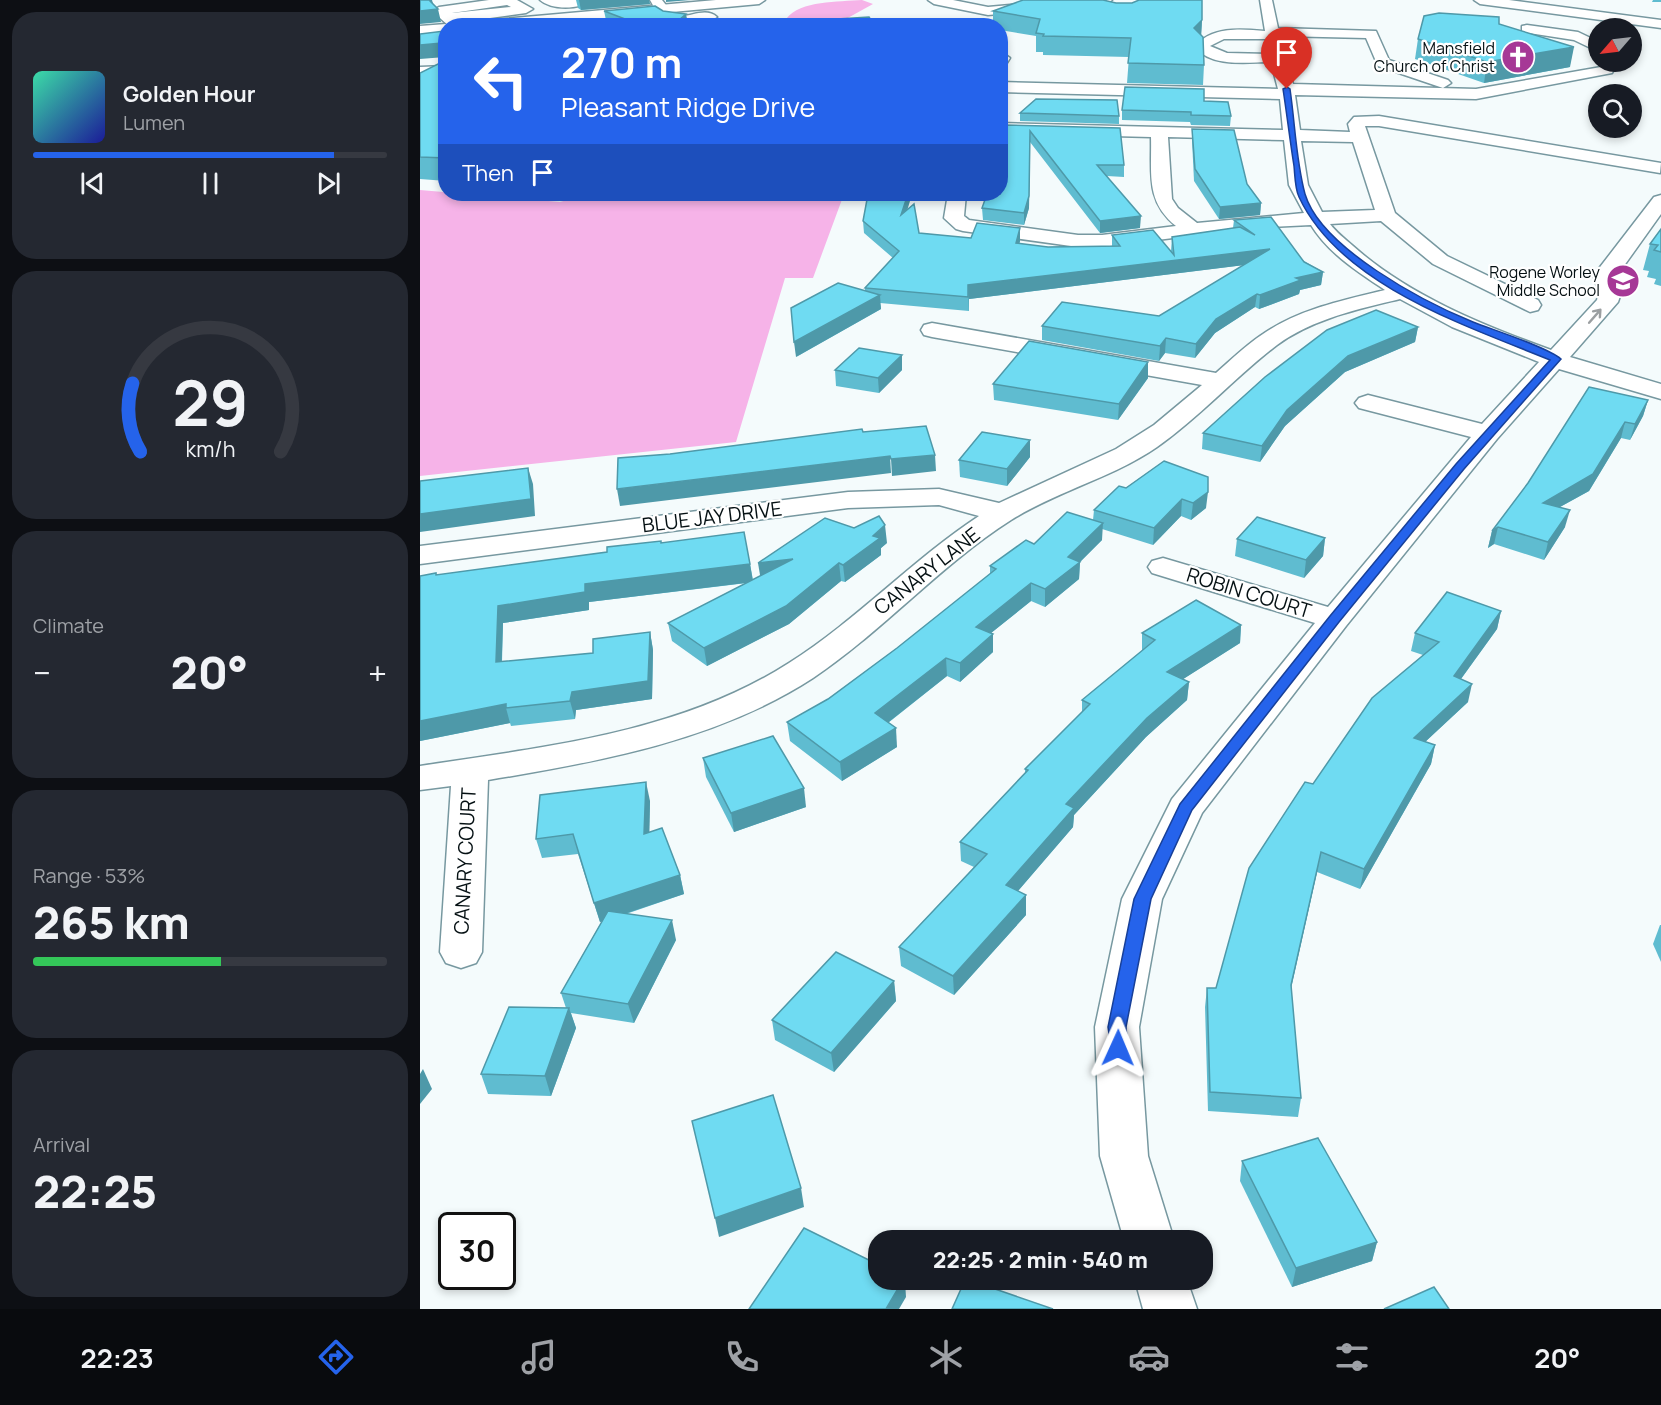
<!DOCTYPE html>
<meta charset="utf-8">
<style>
:root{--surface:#171b24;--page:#242831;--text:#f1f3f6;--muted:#9ea1a6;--line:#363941;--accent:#2563eb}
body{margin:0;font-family:Manrope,sans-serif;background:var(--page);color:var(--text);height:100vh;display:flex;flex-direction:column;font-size:22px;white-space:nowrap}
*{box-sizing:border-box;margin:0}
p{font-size:20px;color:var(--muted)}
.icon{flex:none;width:33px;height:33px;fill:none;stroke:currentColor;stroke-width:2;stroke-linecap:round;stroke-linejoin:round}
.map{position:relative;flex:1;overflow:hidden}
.drawer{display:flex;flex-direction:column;gap:12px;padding:12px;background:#0d0f14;width:420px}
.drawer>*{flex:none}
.hud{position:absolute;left:18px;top:18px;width:570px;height:183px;border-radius:24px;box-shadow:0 3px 9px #0003;background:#2563eb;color:#fff;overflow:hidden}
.needle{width:39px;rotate:242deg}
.controls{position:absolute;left:1168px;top:18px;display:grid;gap:12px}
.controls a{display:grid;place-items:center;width:54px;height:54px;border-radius:50%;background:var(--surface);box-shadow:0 3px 9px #0003;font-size:30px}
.speed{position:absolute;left:18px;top:1212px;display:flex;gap:12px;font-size:30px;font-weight:700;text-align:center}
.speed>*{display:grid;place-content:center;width:78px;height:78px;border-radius:50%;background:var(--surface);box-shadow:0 3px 9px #0003;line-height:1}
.speed .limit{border:3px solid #111;border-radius:9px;background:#fff;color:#111}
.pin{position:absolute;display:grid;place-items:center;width:51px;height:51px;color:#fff;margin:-62px -26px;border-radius:50% 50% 50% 0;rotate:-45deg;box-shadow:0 0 6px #0007}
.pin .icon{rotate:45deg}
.me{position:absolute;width:66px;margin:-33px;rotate:1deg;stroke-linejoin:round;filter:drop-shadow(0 0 4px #0008)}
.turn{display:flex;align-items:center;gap:21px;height:126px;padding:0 24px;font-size:27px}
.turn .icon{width:78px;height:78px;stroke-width:2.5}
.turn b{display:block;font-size:42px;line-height:51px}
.then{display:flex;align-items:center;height:57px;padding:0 24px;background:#0003;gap:12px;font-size:22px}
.big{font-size:45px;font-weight:800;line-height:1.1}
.drawer .widget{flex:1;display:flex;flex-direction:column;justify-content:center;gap:9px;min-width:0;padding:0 21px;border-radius:24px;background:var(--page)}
.drawer .dial{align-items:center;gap:0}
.dial svg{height:156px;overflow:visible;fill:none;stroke:var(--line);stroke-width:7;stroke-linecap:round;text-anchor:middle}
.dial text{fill:var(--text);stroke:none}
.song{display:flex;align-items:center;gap:18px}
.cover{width:72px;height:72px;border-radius:9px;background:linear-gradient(135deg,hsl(160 70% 55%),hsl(240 70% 35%))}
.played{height:6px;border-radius:3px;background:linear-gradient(90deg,var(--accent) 85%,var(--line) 85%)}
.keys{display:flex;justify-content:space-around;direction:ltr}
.heat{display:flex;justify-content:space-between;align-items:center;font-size:33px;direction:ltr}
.charge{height:9px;border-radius:4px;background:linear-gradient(90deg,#34c759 53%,var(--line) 0)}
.trip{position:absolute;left:448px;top:1230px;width:345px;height:60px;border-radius:24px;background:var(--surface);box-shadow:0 3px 9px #0003;font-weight:800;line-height:60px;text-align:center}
.tabs{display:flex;height:96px;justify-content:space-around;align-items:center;background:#090b0e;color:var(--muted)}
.tabs .icon{width:42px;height:42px}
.tabs .on{color:var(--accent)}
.tabs b{font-size:27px;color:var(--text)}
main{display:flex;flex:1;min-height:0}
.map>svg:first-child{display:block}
.green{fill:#f6b3e8}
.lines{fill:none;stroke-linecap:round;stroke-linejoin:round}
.minor-casing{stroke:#7798a0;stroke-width:3}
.major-casing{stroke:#7798a0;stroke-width:3}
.minor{fill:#fff;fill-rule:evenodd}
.major{fill:#fff;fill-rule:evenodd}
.wall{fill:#5fbcd0}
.shaded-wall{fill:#4e99a9}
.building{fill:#6fdbf2;stroke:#4e99a9;stroke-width:1.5}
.oneway{stroke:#9b9fa1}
.route{fill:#2563eb;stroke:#184099;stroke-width:1.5}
.labels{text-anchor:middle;stroke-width:4.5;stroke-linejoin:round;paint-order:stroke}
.far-poi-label{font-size:16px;fill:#051013;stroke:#fff;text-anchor:end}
.street-label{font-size:20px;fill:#051013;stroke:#fff}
</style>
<main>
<section class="drawer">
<div class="widget">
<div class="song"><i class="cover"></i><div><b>Golden Hour</b><p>Lumen</p></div></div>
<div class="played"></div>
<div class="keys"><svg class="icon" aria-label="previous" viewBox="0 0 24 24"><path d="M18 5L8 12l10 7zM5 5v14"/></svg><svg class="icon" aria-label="pause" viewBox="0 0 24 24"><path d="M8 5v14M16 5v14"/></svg><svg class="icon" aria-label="next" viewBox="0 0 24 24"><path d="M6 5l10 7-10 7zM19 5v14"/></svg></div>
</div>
<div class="widget dial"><svg viewBox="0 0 100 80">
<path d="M14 69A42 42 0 1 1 86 69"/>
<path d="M14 69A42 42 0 0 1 10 34" stroke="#2563eb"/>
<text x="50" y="56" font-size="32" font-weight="700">29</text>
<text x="50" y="72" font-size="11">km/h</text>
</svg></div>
<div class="widget"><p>Climate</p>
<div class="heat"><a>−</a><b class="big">20°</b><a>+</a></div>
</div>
<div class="widget"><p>Range · 53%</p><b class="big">265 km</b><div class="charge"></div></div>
<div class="widget"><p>Arrival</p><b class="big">22:25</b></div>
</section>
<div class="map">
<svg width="1241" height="1309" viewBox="0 0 1241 1309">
<rect width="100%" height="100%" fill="#f4fbfc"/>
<g class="green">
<path d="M442,0L453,4L415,25L336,26L366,19C381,0 418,2 442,0Z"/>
<path d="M0,190L140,202L168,194H424L393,278H365L316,442L0,476Z"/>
</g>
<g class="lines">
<defs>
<g id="minor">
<path d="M69,0H97L113,9L106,13L41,22L43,26H29L12,11L19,7ZM87,5L91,7L32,13Z"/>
<path d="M120,0H171C160,10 131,10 120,0Z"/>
<path d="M230,0H242C246,5 253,16 260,16C271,17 286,7 297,17C289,24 248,22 241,17C237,13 233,5 230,0Z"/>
<path d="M508,0H533L568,7L644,0H692L686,4L568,15L514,4Z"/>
<path d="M840,0H852L858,28L956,31L969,60L1028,80L1031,83L1023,88L958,66L946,38L860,36L873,84L1056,89L1181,67L1184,62H1198L1192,73L1056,99L875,95L880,130L930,132L928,124L934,117L959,116L1241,163L1240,173L959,126H945L975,213L1027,256L1118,300L1121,305L1118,310L1110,312L1013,264L961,221L910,224C916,232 925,239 933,246C988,295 1062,325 1131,350L1177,300L1179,293L1174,277L1177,271L1234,197L1241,195V214L1196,277L1201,293L1198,302L1150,357L1241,384V399L1139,369L1077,439L926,626L782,813L742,899L719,1027L728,1156L754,1240H704L680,1156L675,1027L702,899L752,799L895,623L732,573L728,567L732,561L743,558L908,607L1051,437L939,408L935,403L939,398L948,395L1062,424L1119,362L1032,327L980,299C939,309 892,319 857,345C815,377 780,417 737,447C692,478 637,491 591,520C519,566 463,631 393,678C298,740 178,762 68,780L62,952L56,963L41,968L26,963L20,952L31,786L0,790V766C125,747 260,733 369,663C437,620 492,560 559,516L519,505L428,508L0,564V546L428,492L519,489L579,503L696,449L734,425L782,385L512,337L504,335L501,330L504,325L512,323L796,373C811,360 826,345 843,334C879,309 924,300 965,290C938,272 908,253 891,225L832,228L682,247H658L543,231L536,229L524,218L528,194H546L544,216L549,220L658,235H682L756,226C725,201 732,173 731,137L580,133V123L863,130L860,99L580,92V82L858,89L851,62C827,62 792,68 775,47C791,26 821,29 845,31ZM804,39H846L849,54L807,53L790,46ZM748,137L864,140L869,185L884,213L777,223L758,208L752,199ZM881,141L933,142L955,210L902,212L888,185Z"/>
<path d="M1054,0H1089L1241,20V28L1060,4Z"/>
<path d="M1107,25L1158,32L1179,42V52L1154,40L1102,32V26Z"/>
<path d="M580,51L590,58L585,66L580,67Z"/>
<path d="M26,66V75L0,77V67Z"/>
<path d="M715,1280H767L777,1309H723Z"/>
</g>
<g id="major">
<path d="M296,0H345L339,4L100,26H44L50,22Z"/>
<path d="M26,24L31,26H26V32L0,34V26Z"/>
</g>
</defs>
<use href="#minor" class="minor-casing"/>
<use href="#major" class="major-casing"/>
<use href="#minor" class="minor"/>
<use href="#major" class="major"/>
</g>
<g class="wall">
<path d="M156,0H229L230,4L161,10L158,8Z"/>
<path d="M1233,0H1241V2H1232Z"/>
<path d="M184,11H243L268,24L266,26H198L186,20Z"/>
<path d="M573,11L782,20L781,36L784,65L783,85L707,83L709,57L623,55V52H616V36L580,30V26H573Z"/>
<path d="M1079,24L1150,67L1064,83L995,59L998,39Z"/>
<path d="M26,60V181L0,179V73Z"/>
<path d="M784,101L811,116L810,126L771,125L770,122L702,120V110Z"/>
<path d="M600,113L699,116V124L600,121Z"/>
<path d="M580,127L700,128L704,165V177L687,176L720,228L680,233L610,142L609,208L604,225L563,220L562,208L580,194Z"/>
<path d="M772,129L827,184L841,203L840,215L799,219L774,181L772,140Z"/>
<path d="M448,194H492L487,209L499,233L551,238L600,241L599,244L628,247L692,246V235L751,251L752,237L813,228L814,220L903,272L901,285L880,290L879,294L839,309L835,307L795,333L775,358L745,353L739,361L622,340V326L739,316L824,265L549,299V311L460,303L461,309L376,357L445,291V288L473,258L444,233L443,221Z"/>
<path d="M1241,229V286L1234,284L1236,279L1227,277L1229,271L1223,270L1230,244Z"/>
<path d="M998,327L995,342L925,372L865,426L840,462L782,449L783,433Z"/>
<path d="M415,370H482L459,393L416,386Z"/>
<path d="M728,378L698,420L574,400L573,384Z"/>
<path d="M1228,400L1223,416L1210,440L1201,438L1169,491L1140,507L1145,527L1124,560L1074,544L1068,548L1072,531Z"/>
<path d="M610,440V457L587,486L540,477L539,460Z"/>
<path d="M744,461L786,508L771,520L761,516L733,545L682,529V540L660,562L659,579L625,607L611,601L571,633L573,634V652L540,682L527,676L468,723L477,747L422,781L370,741L367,722L408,699L477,648L570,574V566L614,544L673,520L674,510Z"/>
<path d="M905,538L903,556L884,578L815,556L817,539Z"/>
<path d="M242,543L330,564L333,580L467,543L461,548V555L425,582L421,581L369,624L287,666L252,641L248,623L327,583L169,602V610L83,623L82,662L173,653L230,632L233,650L232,699L156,710L155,719L91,726L90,723L0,741V576L16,573L17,575L187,552Z"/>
<path d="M1081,611L1077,629L1041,679L1048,702L1005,742L1015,745L1011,764L940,889L897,872L871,989L881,1098L878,1117L788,1111L785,1007L787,988H796L893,784L1003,655L991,651L995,633Z"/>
<path d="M821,625L820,643L763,679L769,682L767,700L726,737L654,815L653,827L598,891L606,915L534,995L481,966L479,947L554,867L541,861L540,842L605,773V769L662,713V700L722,651V633Z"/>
<path d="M283,758L386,807L314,832L286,777Z"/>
<path d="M230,801L229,832L260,875L264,894L206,914L256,940L214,1023L151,1013L156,1028L131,1096L68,1094L61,1074L146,1008L141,993L182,921L180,922L158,854L122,858L116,839Z"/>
<path d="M1240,925H1241V962L1233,944Z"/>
<path d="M474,981L476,1001L414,1072L355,1040L352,1020Z"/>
<path d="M822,1161L957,1242L952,1261L872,1287L820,1181Z"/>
</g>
<g class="shaded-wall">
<path d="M7,0H12L14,7L18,9L21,22L0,24V11Z"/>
<path d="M159,0H229L230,4L161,10Z"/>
<path d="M246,0H271L246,2Z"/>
<path d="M266,14L268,24L266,26H259V20Z"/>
<path d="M782,20L781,38L774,28Z"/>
<path d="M24,31L26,39L25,57L0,59V45Z"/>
<path d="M1154,47L1150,67L1064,83L1067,62Z"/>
<path d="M610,131L609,208L604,225V213Z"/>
<path d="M488,194H492L482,228L481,215Z"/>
<path d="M841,203L840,215L799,219L800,207Z"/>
<path d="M721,216L720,228L680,233V221Z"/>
<path d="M600,228V241L596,256V243Z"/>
<path d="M850,249L849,262L549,299V311L548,285Z"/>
<path d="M903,272L901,285L880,290L879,294L839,309L840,295L876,278Z"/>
<path d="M837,294L835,307L795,333L775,358L776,344L796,319Z"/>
<path d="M460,295L461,309L376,357L374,342Z"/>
<path d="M998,327L995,342L925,372L865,426L840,462L842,446L867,410L928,356Z"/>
<path d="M746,338L745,353L739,361L740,346Z"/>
<path d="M482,355V370L459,393L458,378Z"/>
<path d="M728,362V378L698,420L699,404Z"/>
<path d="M1228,400L1223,416L1210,440L1215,424Z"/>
<path d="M1205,422L1201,438L1169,491L1118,519L1123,503Z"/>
<path d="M610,440V457L587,486V469Z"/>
<path d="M515,455L516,471L472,476L471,459Z"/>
<path d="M470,456L471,473L200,506L197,489Z"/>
<path d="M108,468L113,484L115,516L0,532V514Z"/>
<path d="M788,492L786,508L771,520L773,503Z"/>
<path d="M762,499L761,516L733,545L734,528Z"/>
<path d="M1150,510L1145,527L1124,560L1128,542Z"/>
<path d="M683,523L682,540L660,562L659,579L625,607V589L648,557Z"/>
<path d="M465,525L467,543L461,548V555L425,582L423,565L453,536Z"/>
<path d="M1078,527L1074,544L1068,548L1072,531Z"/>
<path d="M905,538L903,556L884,578L886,560Z"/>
<path d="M373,559L341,581L338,563Z"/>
<path d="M419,563L421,581L369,624L287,666L284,648Z"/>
<path d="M330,564L333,582L169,602V610L83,623L81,681L76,662L78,606L165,584Z"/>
<path d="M611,583V601L556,645V627Z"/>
<path d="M1081,611L1077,629L1030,694L1034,676Z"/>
<path d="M821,625L820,643L746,690L747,672Z"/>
<path d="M230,632L233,650L232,699L156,710L155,719L150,701L152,692Z"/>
<path d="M573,634V652L540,682V663Z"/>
<path d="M526,658L527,676L456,732L455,713Z"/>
<path d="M769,682L767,700L726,737L654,815L653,827L586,905V885L646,804L727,718Z"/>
<path d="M1052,684L1048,702L990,756L994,738Z"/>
<path d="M86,704V708L90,723L0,741V721Z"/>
<path d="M476,728L477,747L422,781L420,762Z"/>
<path d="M1015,745L1011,764L940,889L944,869Z"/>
<path d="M226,782L230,801L229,853L224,834Z"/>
<path d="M384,788L386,807L314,832L311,813Z"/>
<path d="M901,852L897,872L867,1005L871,985Z"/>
<path d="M260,875L264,894L180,922L174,903Z"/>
<path d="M606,895V915L534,995L533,976Z"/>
<path d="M252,920L256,940L214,1023L208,1004Z"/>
<path d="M474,981L476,1001L414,1072L411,1053Z"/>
<path d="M149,1008L156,1028L131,1096L125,1076Z"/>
<path d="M3,1069L12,1089L0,1104V1074Z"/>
<path d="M381,1188L384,1207L299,1237L295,1218Z"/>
<path d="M957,1242L952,1261L872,1287L876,1268Z"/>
<path d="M483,1280H485L486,1297L479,1309H466Z"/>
</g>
<g class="building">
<path d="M0,0H9L18,9L0,11Z"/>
<path d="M603,0H683L696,3H712L719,0H782V20L774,28L783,37L784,65L708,63L711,38L623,36L624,34L616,33L620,19L573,11Z"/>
<path d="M235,6L243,11L266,14L259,20L205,19L184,11Z"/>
<path d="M1019,13L1079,17V24L1154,47L1067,62L998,39L1004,16Z"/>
<path d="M449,17L455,26H406L402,20Z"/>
<path d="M24,31L22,43L0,45V34Z"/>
<path d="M26,60V158L0,157V73Z"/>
<path d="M705,87L784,89V101L808,102L811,116L771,115V112L702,110Z"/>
<path d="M616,99L697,100L699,116L600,113Z"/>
<path d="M584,125L700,128L704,165H677L721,216L680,221L610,131L609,196L604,213L562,208L567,194H580V127Z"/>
<path d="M772,129L814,130L827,184L841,203L800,207L775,169Z"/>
<path d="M448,194H488L481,215L494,204L499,233L551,238L557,223L600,228L596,243L628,247L700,246L692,235L733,230L754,255L752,237L820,227L835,235L814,220L851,217L884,262L903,272L876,278L881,280L840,295L837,294L796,319L776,344L746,338L740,346L622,326L642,302L739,316L850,249L548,285V297L445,288L479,251L443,221Z"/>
<path d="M1241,229V252L1234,250L1238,245L1230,244Z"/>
<path d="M418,283L460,295L374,342L371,308Z"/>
<path d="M956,310L998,327L928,356L867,410L842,446L783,433L845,377L907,330Z"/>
<path d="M609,341L728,362L699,404L573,384Z"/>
<path d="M439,348L482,355L458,378L415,370Z"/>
<path d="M1169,387L1228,400L1215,424L1205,422L1173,474L1123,503L1150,510L1128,542L1078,527L1072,531L1108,483Z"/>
<path d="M506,426L515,455L471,459L470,456L197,489L198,458L250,454L442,429L443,432Z"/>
<path d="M562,432L610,440L587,469L539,460Z"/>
<path d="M744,461L788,477V492L773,503L762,499L734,528L674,510L699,486L706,488Z"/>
<path d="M108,468L111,499L0,514V481Z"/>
<path d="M647,512L683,523L648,557L660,562L625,589L611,583L556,627L573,634L540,663L526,658L455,713L476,728L420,762L367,722L408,699L477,648L576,569L570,566L606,540L614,544Z"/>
<path d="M459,516L465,525L453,536L460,538L423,565L419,563L366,606L284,648L248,623L373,559L338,563L405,518L434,528Z"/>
<path d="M837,517L905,538L886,560L817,539Z"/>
<path d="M324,532L330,564L165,584V592L78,606L76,662L173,653V639L230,632L228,681L152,692L150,701L86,708V704L0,721V576L16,573V575L187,552V547L241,541V543Z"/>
<path d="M1027,592L1081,611L1034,676L1052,684L994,738L1015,745L944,869L901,852L871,985L881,1098L790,1092L787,988H796L829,868L885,782L893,784L952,698L1019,642L995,633Z"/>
<path d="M776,600L821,625L747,672L769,682L727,718L646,804L654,808L586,885L606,895L533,976L479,947L567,854L540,842L608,770L605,769L670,704L662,700L735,640L722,633Z"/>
<path d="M353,736L384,788L311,813L283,758Z"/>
<path d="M226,782L224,834L242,828L260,875L174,903L153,834L116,839L120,795Z"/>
<path d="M188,911L252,920L208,1004L141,993Z"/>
<path d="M416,952L474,981L411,1053L352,1020Z"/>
<path d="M89,1007L149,1008L125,1076L61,1074Z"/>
<path d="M353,1095L381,1188L295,1218L272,1121Z"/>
<path d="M898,1138L957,1242L876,1268L822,1161Z"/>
<path d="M384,1228L459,1265V1280H483L466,1309H329Z"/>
<path d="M545,1280H549L633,1309H532Z"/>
<path d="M1014,1287L1029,1309H964Z"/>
</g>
<defs><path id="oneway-shaft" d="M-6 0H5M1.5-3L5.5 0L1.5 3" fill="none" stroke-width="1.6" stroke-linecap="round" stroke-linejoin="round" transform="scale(1.5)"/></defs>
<use class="oneway" href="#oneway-shaft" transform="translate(1175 316) rotate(-49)"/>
<path class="route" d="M867,87L870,89C875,123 876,161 885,194C901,248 1004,302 1053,322C1073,330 1127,347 1141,359L1044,469L919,622L772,810L731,899L706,1027L708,1048L705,1054L698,1056L692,1054L688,1027L714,899L760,804L910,616L1036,464L1130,360C1047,326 920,285 879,197C875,189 875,176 874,166C870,141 867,115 863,89Z"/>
<defs>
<symbol id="church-disc" viewBox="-11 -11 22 22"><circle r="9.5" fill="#a63896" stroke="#fff"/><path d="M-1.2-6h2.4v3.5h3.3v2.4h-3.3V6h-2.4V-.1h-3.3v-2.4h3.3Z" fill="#fff"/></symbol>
<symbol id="school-disc" viewBox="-11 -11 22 22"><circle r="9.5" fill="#a63896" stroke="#fff"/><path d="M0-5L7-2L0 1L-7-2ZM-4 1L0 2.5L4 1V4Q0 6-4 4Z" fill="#fff"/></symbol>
</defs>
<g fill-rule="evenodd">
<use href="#church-disc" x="1079" y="38" width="38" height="38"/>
<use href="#school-disc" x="1184" y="262" width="38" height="38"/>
</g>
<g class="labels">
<g class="far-poi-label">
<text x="1075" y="54">Mansfield<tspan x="1075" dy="18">Church of Christ</tspan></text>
<text x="1180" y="278">Rogene Worley<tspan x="1180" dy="18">Middle School</tspan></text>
</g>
<g class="street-label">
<text transform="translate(292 517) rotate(-7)" y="7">BLUE JAY DRIVE</text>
<text transform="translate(507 571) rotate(-38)" y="7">CANARY LANE</text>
<text transform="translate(829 593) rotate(17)" y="7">ROBIN COURT</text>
<text transform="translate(45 861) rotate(-87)" y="7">CANARY COURT</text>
</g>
</g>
</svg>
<div class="controls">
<a><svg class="needle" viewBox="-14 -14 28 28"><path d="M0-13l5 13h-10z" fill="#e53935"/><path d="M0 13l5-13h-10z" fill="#9ea1a6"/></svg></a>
<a><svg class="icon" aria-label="search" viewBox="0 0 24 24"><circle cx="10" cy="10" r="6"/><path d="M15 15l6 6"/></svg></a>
</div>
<div class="speed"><div class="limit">30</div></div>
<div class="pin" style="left:867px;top:89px;background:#d93025"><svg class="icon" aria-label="arrive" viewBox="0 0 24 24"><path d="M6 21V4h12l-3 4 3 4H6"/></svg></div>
<svg class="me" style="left:698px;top:1048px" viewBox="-20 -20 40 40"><path d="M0-17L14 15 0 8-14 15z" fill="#2563eb" stroke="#fff" stroke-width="4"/></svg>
<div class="trip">22:25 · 2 min · 540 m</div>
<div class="hud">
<div class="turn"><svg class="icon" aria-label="left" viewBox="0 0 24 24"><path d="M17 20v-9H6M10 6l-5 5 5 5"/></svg><div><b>270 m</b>Pleasant Ridge Drive</div></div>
<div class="then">Then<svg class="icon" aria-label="arrive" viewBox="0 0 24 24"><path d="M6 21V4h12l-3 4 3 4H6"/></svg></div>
</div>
</div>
</main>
<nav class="tabs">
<b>22:23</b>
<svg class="icon on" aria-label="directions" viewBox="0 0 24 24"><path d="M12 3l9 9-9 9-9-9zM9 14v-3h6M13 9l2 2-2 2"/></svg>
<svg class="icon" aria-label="music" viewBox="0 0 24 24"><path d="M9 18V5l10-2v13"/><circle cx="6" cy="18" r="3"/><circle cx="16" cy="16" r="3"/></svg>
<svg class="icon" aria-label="phone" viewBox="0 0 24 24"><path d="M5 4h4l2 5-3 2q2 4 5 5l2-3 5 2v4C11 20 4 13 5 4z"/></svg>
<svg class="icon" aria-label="climate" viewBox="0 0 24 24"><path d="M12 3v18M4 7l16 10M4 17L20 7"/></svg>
<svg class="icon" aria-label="car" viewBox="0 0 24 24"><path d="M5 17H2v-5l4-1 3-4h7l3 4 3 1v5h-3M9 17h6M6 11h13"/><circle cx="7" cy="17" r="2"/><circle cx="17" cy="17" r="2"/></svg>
<svg class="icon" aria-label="filters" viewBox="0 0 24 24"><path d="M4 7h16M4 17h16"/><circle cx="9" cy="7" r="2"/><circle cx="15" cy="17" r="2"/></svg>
<b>20°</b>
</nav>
